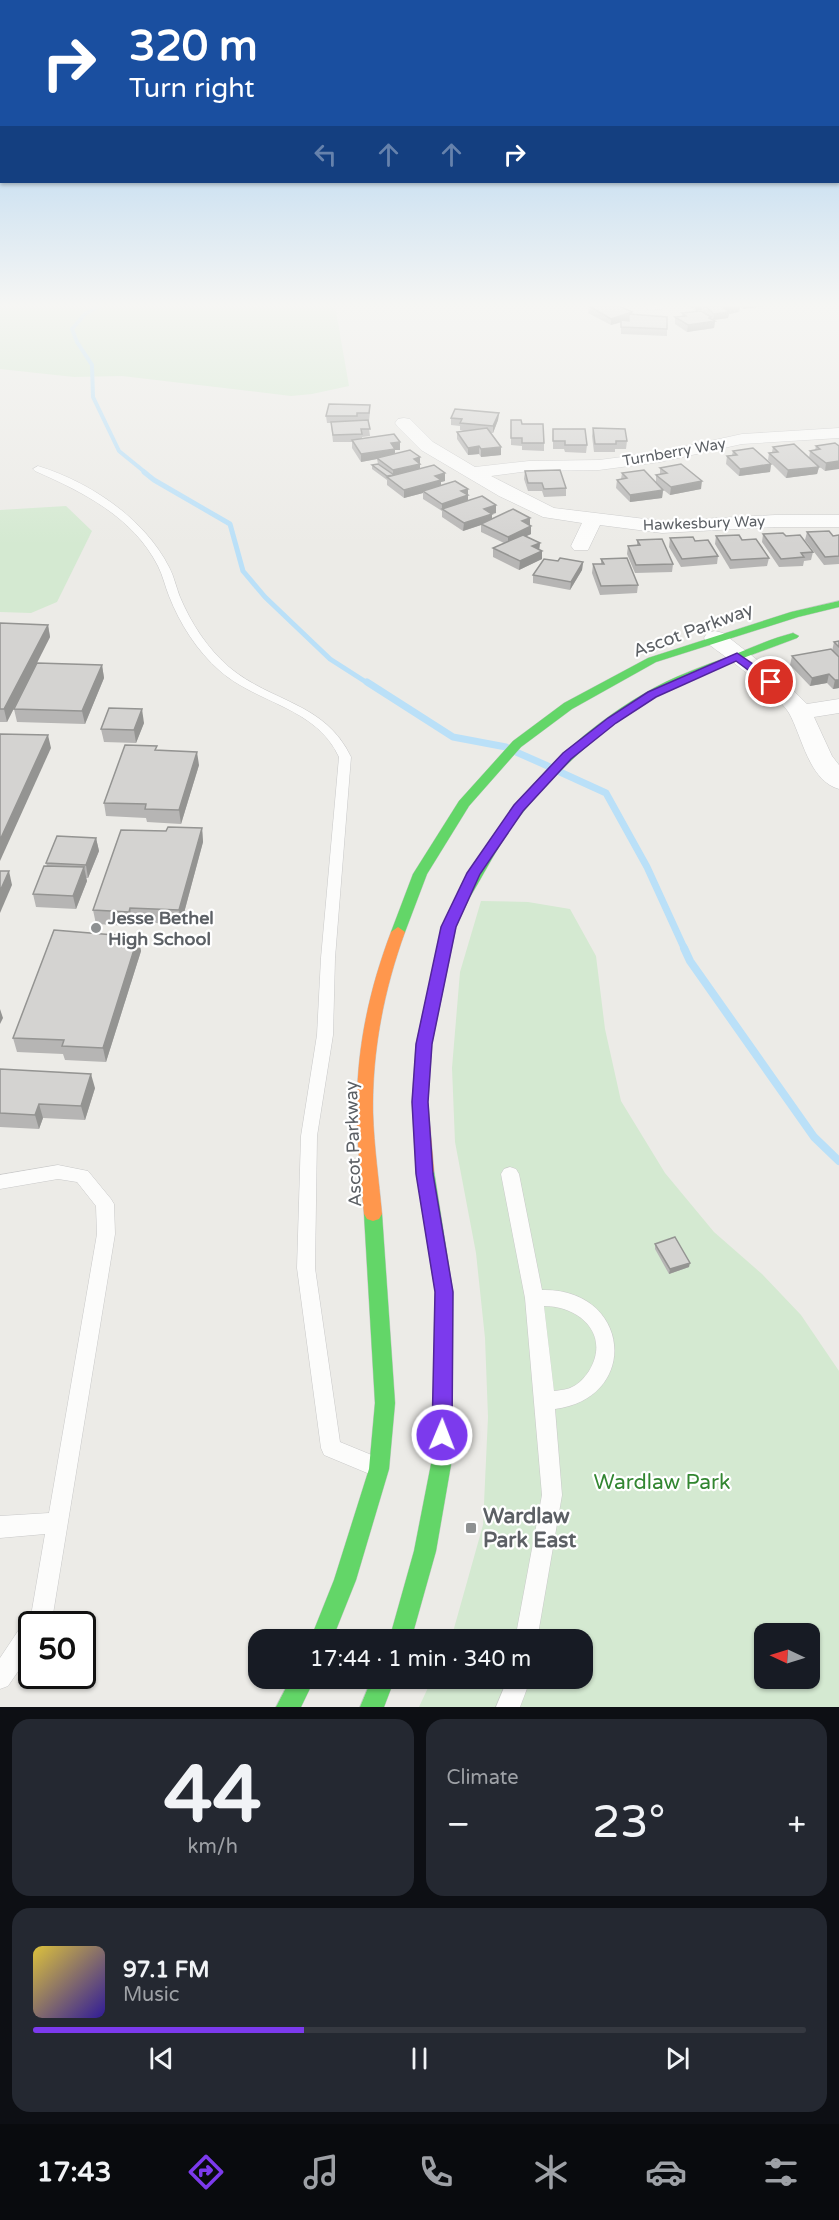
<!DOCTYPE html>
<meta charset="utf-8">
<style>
:root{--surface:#171b24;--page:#242831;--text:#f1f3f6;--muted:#9ea1a6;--line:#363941;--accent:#7c3aed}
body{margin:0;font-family:"Varela Round",sans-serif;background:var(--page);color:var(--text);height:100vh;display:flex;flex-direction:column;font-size:22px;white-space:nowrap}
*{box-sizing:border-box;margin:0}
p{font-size:20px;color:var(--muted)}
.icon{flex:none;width:33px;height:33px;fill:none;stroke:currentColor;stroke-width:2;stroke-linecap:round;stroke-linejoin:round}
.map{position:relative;height:1707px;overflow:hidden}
.panel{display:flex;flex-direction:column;gap:12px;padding:12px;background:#0d0f14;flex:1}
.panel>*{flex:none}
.banner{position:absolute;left:0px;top:0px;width:840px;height:183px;box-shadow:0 2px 4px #0004;background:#1a4fa0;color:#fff;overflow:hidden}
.needle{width:39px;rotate:274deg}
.tools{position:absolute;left:754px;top:1623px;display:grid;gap:12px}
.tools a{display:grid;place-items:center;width:66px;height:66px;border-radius:12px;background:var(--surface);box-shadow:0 2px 4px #0004;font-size:30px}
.speed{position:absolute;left:18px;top:1611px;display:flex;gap:12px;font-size:30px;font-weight:700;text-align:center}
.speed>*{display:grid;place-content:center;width:78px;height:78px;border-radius:50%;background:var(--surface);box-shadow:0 2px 4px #0004;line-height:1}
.speed .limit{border:3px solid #111;border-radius:9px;background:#fff;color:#111}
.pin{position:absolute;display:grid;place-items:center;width:51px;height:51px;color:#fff;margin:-26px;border:3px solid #fff;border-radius:50%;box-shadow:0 2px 6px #0007}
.me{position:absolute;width:66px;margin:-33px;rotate:1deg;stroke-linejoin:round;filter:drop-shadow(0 0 4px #0008)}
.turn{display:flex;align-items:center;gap:21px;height:126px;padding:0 30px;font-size:27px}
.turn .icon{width:78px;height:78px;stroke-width:2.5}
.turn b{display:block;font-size:42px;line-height:51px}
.lanes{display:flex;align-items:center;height:57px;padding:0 30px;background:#0003;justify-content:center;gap:30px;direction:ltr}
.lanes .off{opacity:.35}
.big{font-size:45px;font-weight:600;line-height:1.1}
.panel .widget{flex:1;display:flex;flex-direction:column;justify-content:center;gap:9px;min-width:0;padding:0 21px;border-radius:18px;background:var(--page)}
.panel .dial{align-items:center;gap:0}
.dial b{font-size:78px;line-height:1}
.song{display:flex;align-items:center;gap:18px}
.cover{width:72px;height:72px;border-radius:9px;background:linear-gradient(135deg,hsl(50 70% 55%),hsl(250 70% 35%))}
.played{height:6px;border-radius:3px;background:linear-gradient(90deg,var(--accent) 35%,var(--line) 35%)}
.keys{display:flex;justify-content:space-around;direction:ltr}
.heat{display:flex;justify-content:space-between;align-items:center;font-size:33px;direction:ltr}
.panel .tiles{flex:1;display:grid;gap:12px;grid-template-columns:1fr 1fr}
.widget:last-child{grid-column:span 2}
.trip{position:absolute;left:248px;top:1629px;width:345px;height:60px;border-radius:18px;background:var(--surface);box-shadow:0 2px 4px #0004;font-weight:600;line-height:60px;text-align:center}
.menu{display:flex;height:96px;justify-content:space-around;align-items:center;background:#090b0e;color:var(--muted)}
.menu .icon{width:42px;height:42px}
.menu .current{color:var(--accent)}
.menu b{font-size:27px;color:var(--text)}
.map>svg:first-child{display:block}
.green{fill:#d4e9d1;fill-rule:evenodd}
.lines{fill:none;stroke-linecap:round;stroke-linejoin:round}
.stream-far3{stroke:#bae0f8;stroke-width:4}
.stream-far2{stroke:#bae0f8;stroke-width:5}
.stream-far1{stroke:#bae0f8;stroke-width:7}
.stream{stroke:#bae0f8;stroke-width:8}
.lane-casing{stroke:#c9c9c9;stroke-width:1}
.street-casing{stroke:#c9c9c9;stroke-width:1}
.fast-casing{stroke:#c7c8c7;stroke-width:1}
.slow-casing{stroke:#c7c8c7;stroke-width:1}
.lane{fill:#fcfcfb;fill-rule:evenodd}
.street{fill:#fcfcfb;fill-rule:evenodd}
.fast{fill:#63d668;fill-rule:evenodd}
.slow{fill:#ff974d;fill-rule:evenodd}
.wall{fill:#b6b5b4}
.shaded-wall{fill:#949492}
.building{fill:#d4d3d1;stroke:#949492;stroke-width:1.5}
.route{fill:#7c3aed;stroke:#51269a;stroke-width:1.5}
.poi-dot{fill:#8e9192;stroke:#fff;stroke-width:2}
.labels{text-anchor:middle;stroke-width:4.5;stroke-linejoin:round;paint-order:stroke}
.far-street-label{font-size:15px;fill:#5c6065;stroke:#fff}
.street-label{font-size:18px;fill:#5c6065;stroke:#fff}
.poi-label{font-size:18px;font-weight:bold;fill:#5c6065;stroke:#fff;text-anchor:start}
.near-park-label{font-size:21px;fill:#328631;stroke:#fff}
.near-poi-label{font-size:21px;font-weight:bold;fill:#5c6065;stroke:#fff;text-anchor:start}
</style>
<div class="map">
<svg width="839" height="1707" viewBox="0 0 839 1707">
<rect width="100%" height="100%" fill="#ecebe7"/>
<g class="green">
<path d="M0,306H335L349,386L312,394L291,396L122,376L74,377L0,369Z"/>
<path d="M66,506L92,531L57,602L31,613L0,612V510Z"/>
<path d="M481,901L528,902L570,909L596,956L605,1029L621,1101L665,1173L714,1232L762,1274L801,1315L839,1371V1707H419L432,1679L582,1678V1640L451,1639L483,1525L488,1417L485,1338L476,1253L455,1142L452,1068L460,972ZM765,1634H810V1678H765Z"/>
</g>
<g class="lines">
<path class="stream-far3" d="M99,306L85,314L72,329L77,342L92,365L93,397L119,451L146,473"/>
<path class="stream-far2" d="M144,472L154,480L230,524L243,571L265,597L330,659L369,684"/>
<g class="stream-far1">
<path d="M367,682L453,737L506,747"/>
<path d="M516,752L550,767"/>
<path d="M560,772L606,793L647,867L685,950"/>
</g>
<path class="stream" d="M684,948L690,961L814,1137L839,1161"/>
<defs>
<g id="lane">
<path d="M38,466C90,482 144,518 169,567C174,576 176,587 180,597C191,623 207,648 229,667C272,703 325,702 351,757L335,958L333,1035L317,1136L315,1268L340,1442L379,1458L382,1465L379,1472L372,1475L324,1455L321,1448L297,1268L301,1136L317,1035L321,958L339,757C316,707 258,704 220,671C197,651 180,624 169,596C165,586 163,576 158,566C133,517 83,492 35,471L33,469Z"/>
<path d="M58,1165L88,1171L111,1199L114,1204L115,1234L53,1614L48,1624H32V1651L8,1686L0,1689V1658L32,1610L45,1534L0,1538V1516L49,1513L97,1234L96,1206L77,1182L58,1179L0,1189V1175Z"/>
<path d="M510,1167L516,1169L519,1174L542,1290C631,1288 641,1398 555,1409L562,1495L537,1640H515L542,1495L525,1298L501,1174L504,1169ZM544,1306C580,1306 611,1335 589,1371C585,1377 579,1384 572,1387C567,1390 560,1390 554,1391Z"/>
<path d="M508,1678H531L520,1707H496Z"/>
</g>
<g id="street">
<path d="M647,306H664L662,309L648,310Z"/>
<path d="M404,418L410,419L433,442L475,467L529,461L599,460L660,452L742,434L839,428V438L742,444L660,462L599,470L529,471L491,476L554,508L662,521L775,515H839V527H775L662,533L600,525L588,550H574L571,546L582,523L543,517L499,496L421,450L398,427L395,423L398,419Z"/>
<path d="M715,631L723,633L779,677L807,704L839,699V713L814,717L832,756L839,765V789C809,781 802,736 789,713C777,693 728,659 707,643L704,638L707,633Z"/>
</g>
<g id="fast">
<path d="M839,601V607L798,617L656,662L572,709L521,747L469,806L427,874L405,932L403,935H393L391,932L413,874L459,801L513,741L564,703L648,658L791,612Z"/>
<path d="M793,633L799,636L797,638C750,656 701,672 657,696C608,722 547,779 514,824C496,849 483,876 467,902H457L455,899C498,815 562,741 645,693C672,677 703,666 733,655C753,647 773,638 793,633Z"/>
<path d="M425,1164L431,1166L434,1171L453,1292L452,1459L436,1551L411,1640H389L414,1551L432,1459L435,1292L416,1171L419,1166Z"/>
<path d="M373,1207L379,1209L382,1214L395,1403L389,1469L356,1580L332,1640H310L334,1580L369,1469L375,1403L364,1214L367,1209Z"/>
<path d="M291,1678H315L301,1707H276Z"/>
<path d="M372,1678H395L384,1707H360Z"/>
</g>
<g id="slow">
<path d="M462,894L469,899L456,927L432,1044L428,1102L434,1171L431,1176L425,1178L419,1176L416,1171L412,1102L416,1044L442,927L455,899Z"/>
<path d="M398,927L405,932C384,990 372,1051 373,1113C374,1147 379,1180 382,1214L379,1219L373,1221L367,1219L364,1214C361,1180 357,1146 357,1113C356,1050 369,990 391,932Z"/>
</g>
</defs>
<use href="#lane" class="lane-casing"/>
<use href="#street" class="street-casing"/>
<use href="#fast" class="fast-casing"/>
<use href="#slow" class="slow-casing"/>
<use href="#lane" class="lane"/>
<use href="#street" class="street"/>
<use href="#fast" class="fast"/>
<use href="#slow" class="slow"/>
</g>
<g class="wall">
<path d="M589,306L632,312L631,314L667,329V336L621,334V322L611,325L588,313Z"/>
<path d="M688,306H766L743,309L740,307L739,312L729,314L728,318L713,320L715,321L714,328L687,332L675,324V317H682V313L706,314L702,310L696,311Z"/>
<path d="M370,405V412L369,421H368L370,436L362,437V439L400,450H395V453L420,457V468L445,481L441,482V485L468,489V501L496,513L492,514V519L530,525L531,534L526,536L540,543L539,549L542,551V559L519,570L493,557V548L504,543L481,532V525L463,531L442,517V511L423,499V493L404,498L387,485V480L372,469V465L378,464L377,459L361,462L352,448V442H333L331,423H327L326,416Z"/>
<path d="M499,413L498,420L493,433H491L501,447V455L481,457L479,454L468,455L457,439V432L464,431L460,430V426L451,425V418Z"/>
<path d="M511,420L522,424L544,443V451L522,450V446L511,445Z"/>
<path d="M593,428L627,441L626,449H615V452H594L592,436Z"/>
<path d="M553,429L587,445L586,453L565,452L564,449H553Z"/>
<path d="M835,443L825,471L816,464L819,467L817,474L786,478L768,460L769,453L772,452L773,447L809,458L810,451L815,450L816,446Z"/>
<path d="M733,451L771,464L770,472L739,476L726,464L727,456L732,455Z"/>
<path d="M660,468L701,489L670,495L661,488L663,490L662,498L630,502L616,488L617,480L621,479L622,473L656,482V475L660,474Z"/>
<path d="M525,471L566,488V496L544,497L542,491H528L524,479Z"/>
<path d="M807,532L833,536L839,535V564L824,565L805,540Z"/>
<path d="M763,534L786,536L813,552L811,560L804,561L803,566L779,567L762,542Z"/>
<path d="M716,536L742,540L769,558L767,566L730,569L715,544Z"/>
<path d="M670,538L695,541L718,556L717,564L681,567L669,547Z"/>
<path d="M637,540L673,564L672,572L635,573L627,554L628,546H637Z"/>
<path d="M601,559L638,585L637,593L600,595L592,573L593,564H601Z"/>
<path d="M558,561L583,562L582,570L570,590L533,583V575Z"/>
<path d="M0,623L48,625L50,637L37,663L102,665L104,678L85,724L17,722L14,709L34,668L7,722H0Z"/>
<path d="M839,641V688L833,689L827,683L810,686L790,665L792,656L832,651L834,642Z"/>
<path d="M144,723L136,743L104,742L101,729Z"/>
<path d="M157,750L199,765L181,824L147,822L146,818L106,816L104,803Z"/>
<path d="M202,828L203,842L181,924L132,922L131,926L96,924L93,910Z"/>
<path d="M96,838L99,851L88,878H86L87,881L76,909L36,907L33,894L47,866L46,863Z"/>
<path d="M138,937L141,951L106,1062L65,1060L63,1054L17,1052L13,1038Z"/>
<path d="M0,1069L95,1088L85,1120L43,1118L39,1129L0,1127Z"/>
<path d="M655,1244L689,1267L669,1274L655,1249Z"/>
</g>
<g class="shaded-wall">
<path d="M696,306H702V310L696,311Z"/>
<path d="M740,306L739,312L729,314L728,318L713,320L714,314L724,308Z"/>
<path d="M743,306H766L743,309Z"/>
<path d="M632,312L631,319L629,314V320L611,325V319Z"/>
<path d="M711,317V322L715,321L714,328L687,332L688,325Z"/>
<path d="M499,413L498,420L493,433V426Z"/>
<path d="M400,442V450H395V457L377,458V459L361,462V454L391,443Z"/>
<path d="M479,446V454L468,455V448Z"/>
<path d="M501,447V455L481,457V449Z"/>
<path d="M420,457V472L387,477V480V476L393,475V470L414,459Z"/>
<path d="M839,461V469L825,471L826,463Z"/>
<path d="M771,464L770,472L739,476L740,469Z"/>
<path d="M819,467L817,474L786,478L788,470Z"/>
<path d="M445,473V481L441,482V488L423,491V493L404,498V490L435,476Z"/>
<path d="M702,481L701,489L670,495L671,487Z"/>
<path d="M468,489V503L442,509V504L461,491Z"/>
<path d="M663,490L662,498L630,502V495Z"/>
<path d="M496,505V513L492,514V522L481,524V525L463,531L464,523L484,509Z"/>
<path d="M530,518V526L522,521Z"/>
<path d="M531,526V534L508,545V537Z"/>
<path d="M540,543L539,551L532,546Z"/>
<path d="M542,551V559L519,570L520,561Z"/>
<path d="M583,562L582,570L570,590L571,582Z"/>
<path d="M48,625L50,637L7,722L4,709Z"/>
<path d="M102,665L104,678L85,724L82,711Z"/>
<path d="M829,674L827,683L810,686L812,678Z"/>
<path d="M835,680H839V688L833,689Z"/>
<path d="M142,709L144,723L136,743L134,730Z"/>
<path d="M48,735L51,748L0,861V840Z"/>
<path d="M197,752L199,765L181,824L179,810Z"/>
<path d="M202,828L203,842L181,924L179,910Z"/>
<path d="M96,838L99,851L88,878L86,865Z"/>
<path d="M84,867L87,881L76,909L73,896Z"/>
<path d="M9,871L12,885L0,913V891Z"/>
<path d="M130,908L132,922L131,926L129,912Z"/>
<path d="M138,937L141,951L106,1062L103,1048Z"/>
<path d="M0,1009L3,1018L0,1024Z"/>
<path d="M91,1074L95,1088L85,1120L81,1106Z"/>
<path d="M39,1104L43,1118L39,1129L35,1115Z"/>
<path d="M690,1263L689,1267L669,1274L670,1269Z"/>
</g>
<g class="building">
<path d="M589,306H619L632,312L611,319Z"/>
<path d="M705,306H740L724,308L729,312L714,314Z"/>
<path d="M701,311L711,317L709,318L715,321L688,325L675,317L686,316L682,313Z"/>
<path d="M629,314L667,317V329L621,327V320L629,321Z"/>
<path d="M329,404L370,405L369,413H357V416H326Z"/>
<path d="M455,409L499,413L493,426L460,423L462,419L451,418Z"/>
<path d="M368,420L370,429H361L362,434L333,435L331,422Z"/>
<path d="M511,420H521L522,424H543L544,443H522V438H511Z"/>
<path d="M487,428L501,447L481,449L479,446L468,448L457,432Z"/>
<path d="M593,428L625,429L627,441H616V444H595Z"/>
<path d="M553,429H585L587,445H565V441H553Z"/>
<path d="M394,434L400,442L391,443L395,449L361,454L352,440Z"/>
<path d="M835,443L839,446V461L826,463L810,451L820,449L816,446Z"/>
<path d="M794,444L819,467L788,470L769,453L778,452L773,447Z"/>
<path d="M753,448L771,464L740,469L727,456L737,455L733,451Z"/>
<path d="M410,450L420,457L414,459L420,464L393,470L377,458Z"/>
<path d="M378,464L394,475L387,476L372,465Z"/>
<path d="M681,464L702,481L671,487L656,475L667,473L660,468Z"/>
<path d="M434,465L445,473L435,476L441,480L404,490L387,477Z"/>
<path d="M560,470L566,488L544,489L542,483H528L525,471Z"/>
<path d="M644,470L663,490L630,495L617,480L627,478L622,473Z"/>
<path d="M455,481L468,489L461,491L468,495L442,504L423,491Z"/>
<path d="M482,496L496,505L484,509L492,514L464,523L442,509Z"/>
<path d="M513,509L530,518L522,521L531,526L508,537L481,524Z"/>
<path d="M829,531L833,536L839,535V556L825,557L807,532Z"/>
<path d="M783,533L786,536L800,535L813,552L801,553L804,557L781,559L763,534Z"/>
<path d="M523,535L540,543L532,546L542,551L520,561L493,548Z"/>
<path d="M739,535L742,540L756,539L769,558L731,560L716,536Z"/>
<path d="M693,537L695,541L708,540L718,556L682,559L670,538Z"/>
<path d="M662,539L673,564L636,565L628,546L640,545L637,540Z"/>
<path d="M560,558L583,562L571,582L533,575L544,559L558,561Z"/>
<path d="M627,558L638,585L601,586L593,564H604L601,559Z"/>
<path d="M0,623L48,625L4,709H0Z"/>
<path d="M839,641V647L834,642Z"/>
<path d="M831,649L839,657V680H835L829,674L812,678L792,656Z"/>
<path d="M37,663L102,665L82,711L14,709Z"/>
<path d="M109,708L142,709L134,730L101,729Z"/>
<path d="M0,734L48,735L0,840Z"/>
<path d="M125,745L157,746L155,750L197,752L179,810L145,809L146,804L104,803Z"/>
<path d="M168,827L202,828L179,910L130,908L129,912L93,910L121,830L166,831Z"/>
<path d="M57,836L96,838L86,865L46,863Z"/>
<path d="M44,866L84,867L73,896L33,894Z"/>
<path d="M0,871H9L0,891Z"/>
<path d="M54,930L138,937L103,1048L62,1046L64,1040L13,1038Z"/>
<path d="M0,1069L91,1074L81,1106L39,1104L35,1115L0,1113Z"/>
<path d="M675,1237L690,1263L670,1269L655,1244Z"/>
</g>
<linearGradient id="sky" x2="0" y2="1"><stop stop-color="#95c6ee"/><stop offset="0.56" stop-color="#f6f6f4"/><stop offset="1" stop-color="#f6f6f4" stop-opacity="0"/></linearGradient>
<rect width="839" height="545" fill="url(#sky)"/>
<path class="route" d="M737,653L775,679V684H767L736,661L656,697L616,723L571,759L523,811L480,874L456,927L432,1044L428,1102L433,1174L453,1292L452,1435L449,1442L442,1445L435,1442L432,1435L435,1292L416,1174L412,1102L416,1044L441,927L467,873L514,805L563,753L608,718L648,692Z"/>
<g class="poi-dot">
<circle cx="96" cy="928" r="6"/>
<rect x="465" y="1522" width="12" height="12" rx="3"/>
</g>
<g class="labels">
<g class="far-street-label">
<text transform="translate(674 452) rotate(-10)" y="5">Turnberry Way</text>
<text transform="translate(704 523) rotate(-2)" y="5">Hawkesbury Way</text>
</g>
<g class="street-label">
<text transform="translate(693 630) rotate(-20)" y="6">Ascot Parkway</text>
<text transform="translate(353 1144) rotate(-92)" y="6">Ascot Parkway</text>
</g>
<g class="poi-label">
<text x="108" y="924">Jesse Bethel<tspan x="108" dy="21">High School</tspan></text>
</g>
<g class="near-park-label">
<text x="662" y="1489">Wardlaw Park</text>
</g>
<g class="near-poi-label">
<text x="483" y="1523">Wardlaw<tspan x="483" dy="24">Park East</tspan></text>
</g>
</g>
</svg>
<div class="tools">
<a><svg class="needle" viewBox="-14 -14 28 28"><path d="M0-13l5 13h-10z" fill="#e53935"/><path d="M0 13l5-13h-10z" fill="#9ea1a6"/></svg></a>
</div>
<div class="speed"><div class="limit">50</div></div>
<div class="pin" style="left:771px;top:682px;background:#d93025"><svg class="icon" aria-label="arrive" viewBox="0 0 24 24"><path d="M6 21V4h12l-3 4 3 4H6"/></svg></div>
<svg class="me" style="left:442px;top:1435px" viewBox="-20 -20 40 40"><circle r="17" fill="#7c3aed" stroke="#fff" stroke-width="3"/><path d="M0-11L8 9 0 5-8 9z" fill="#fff"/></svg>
<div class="trip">17:44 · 1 min · 340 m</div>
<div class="banner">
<div class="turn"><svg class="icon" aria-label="right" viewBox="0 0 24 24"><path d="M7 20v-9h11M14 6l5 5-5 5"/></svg><div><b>320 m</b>Turn right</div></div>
<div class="lanes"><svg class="icon off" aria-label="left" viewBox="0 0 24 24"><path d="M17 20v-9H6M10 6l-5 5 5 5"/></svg><svg class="icon off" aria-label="ahead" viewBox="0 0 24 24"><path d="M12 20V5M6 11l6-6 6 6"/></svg><svg class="icon off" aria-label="ahead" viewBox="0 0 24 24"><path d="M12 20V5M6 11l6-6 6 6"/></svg><svg class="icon" aria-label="right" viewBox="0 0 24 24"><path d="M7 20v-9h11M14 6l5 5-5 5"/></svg></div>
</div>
</div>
<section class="panel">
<div class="tiles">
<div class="widget dial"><b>44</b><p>km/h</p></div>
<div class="widget"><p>Climate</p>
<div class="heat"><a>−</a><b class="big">23°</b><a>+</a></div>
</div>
<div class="widget">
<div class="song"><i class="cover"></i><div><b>97.1 FM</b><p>Music</p></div></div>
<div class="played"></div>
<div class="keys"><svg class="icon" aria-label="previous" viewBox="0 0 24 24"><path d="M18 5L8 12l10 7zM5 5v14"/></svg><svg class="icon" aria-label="pause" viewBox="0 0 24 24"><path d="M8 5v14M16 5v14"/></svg><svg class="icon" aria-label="next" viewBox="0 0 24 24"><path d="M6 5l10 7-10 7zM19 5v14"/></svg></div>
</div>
</div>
</section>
<nav class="menu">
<b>17:43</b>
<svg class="icon current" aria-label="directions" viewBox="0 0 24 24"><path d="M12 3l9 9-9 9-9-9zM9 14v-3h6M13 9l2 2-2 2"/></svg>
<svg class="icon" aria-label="music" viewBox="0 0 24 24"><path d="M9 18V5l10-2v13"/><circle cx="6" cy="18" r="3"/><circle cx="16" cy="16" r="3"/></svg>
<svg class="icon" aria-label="phone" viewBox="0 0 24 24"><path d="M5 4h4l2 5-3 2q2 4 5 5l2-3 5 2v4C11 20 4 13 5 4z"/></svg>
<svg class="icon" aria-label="climate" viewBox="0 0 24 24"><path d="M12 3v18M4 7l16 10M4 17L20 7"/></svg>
<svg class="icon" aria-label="car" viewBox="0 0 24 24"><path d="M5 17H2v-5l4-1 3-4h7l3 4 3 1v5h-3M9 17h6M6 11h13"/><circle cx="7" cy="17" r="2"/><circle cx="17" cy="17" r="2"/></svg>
<svg class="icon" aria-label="filters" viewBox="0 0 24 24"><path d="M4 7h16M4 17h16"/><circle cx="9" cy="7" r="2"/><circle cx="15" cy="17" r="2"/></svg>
</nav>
